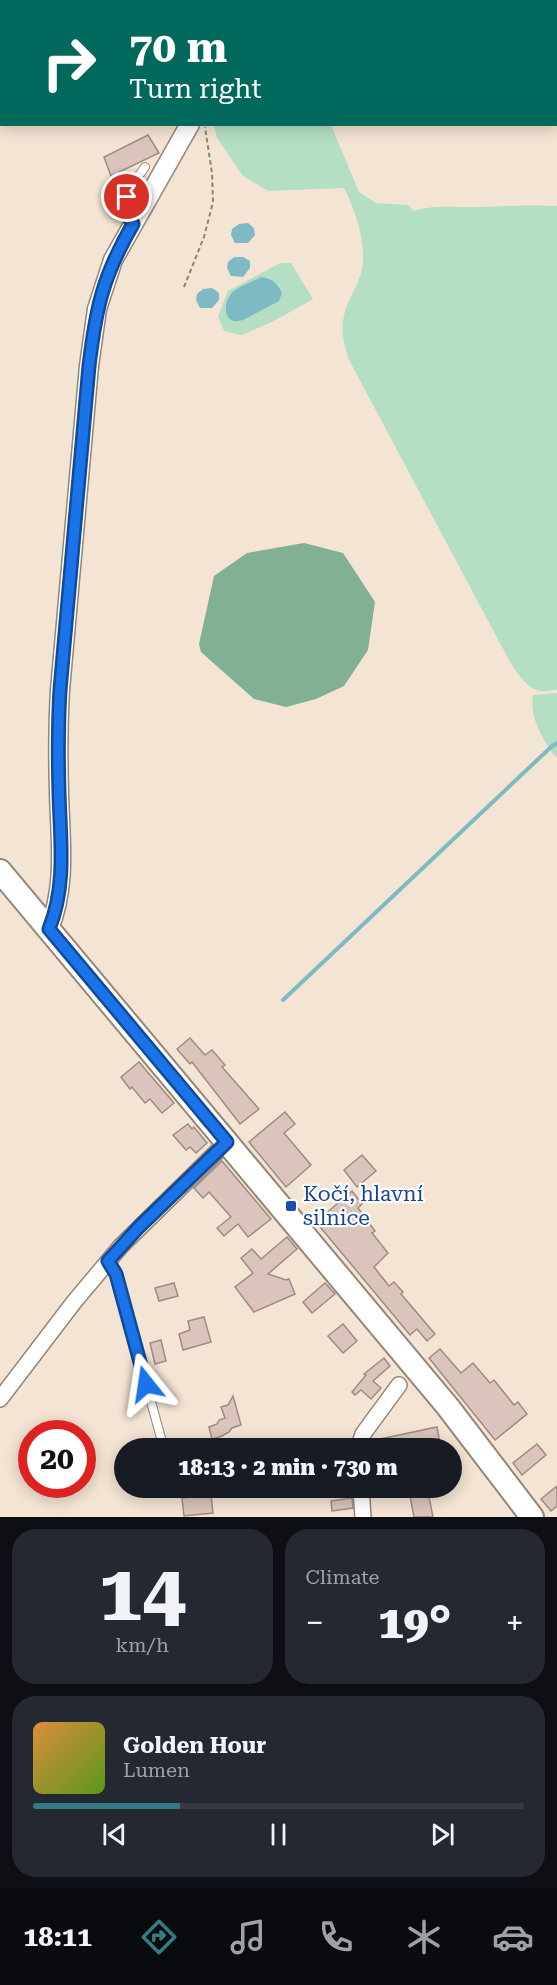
<!DOCTYPE html>
<meta charset="utf-8">
<style>
:root{--surface:#171b24;--page:#242831;--text:#f1f3f6;--muted:#9ea1a6;--line:#363941;--accent:#337b84}
body{margin:0;font-family:"Roboto Serif",serif;background:var(--page);color:var(--text);height:100vh;display:flex;flex-direction:column;font-size:22px;white-space:nowrap}
*{box-sizing:border-box;margin:0}
p{font-size:20px;color:var(--muted)}
.icon{flex:none;width:33px;height:33px;fill:none;stroke:currentColor;stroke-width:2;stroke-linecap:round;stroke-linejoin:round}
.map{position:relative;height:1517px;overflow:hidden}
.sheet{display:flex;flex-direction:column;gap:12px;padding:12px;background:#0d0f14;flex:1}
.sheet>*{flex:none}
.guide{position:absolute;left:0px;top:0px;width:558px;height:126px;box-shadow:0 3px 15px #0003;background:#00695c;color:#fff;overflow:hidden}
.speed{position:absolute;left:18px;top:1420px;display:flex;gap:12px;font-size:30px;font-weight:700;text-align:center}
.speed>*{display:grid;place-content:center;width:78px;height:78px;border-radius:50%;background:var(--surface);box-shadow:0 3px 15px #0003;line-height:1}
.speed .limit{border:9px solid #d22;background:#fff;color:#111}
.pin{position:absolute;display:grid;place-items:center;width:51px;height:51px;color:#fff;margin:-26px;border:3px solid #fff;border-radius:50%;box-shadow:0 2px 6px #0007}
.me{position:absolute;width:66px;margin:-33px;rotate:345deg;stroke-linejoin:round;filter:drop-shadow(0 0 4px #0008)}
.turn{display:flex;align-items:center;gap:21px;height:126px;padding:0 30px;font-size:27px}
.turn .icon{width:78px;height:78px;stroke-width:2.5}
.turn b{display:block;font-size:42px;line-height:51px}
.big{font-size:45px;font-weight:800;line-height:1.1}
.sheet .tile{flex:1;display:flex;flex-direction:column;justify-content:center;gap:9px;min-width:0;padding:0 21px;border-radius:24px;background:var(--page)}
.sheet .dial{align-items:center;gap:0}
.dial b{font-size:78px;line-height:1}
.song{display:flex;align-items:center;gap:18px}
.cover{width:72px;height:72px;border-radius:9px;background:linear-gradient(135deg,hsl(30 70% 55%),hsl(90 70% 35%))}
.played{height:6px;border-radius:3px;background:linear-gradient(90deg,var(--accent) 30%,var(--line) 30%)}
.keys{display:flex;justify-content:space-around;direction:ltr}
.heat{display:flex;justify-content:space-between;align-items:center;font-size:33px;direction:ltr}
.sheet .tiles{flex:1;display:grid;gap:12px;grid-template-columns:1fr 1fr}
.tile:last-child{grid-column:span 2}
.trip{position:absolute;left:114px;top:1438px;width:348px;height:60px;border-radius:30px;background:var(--surface);box-shadow:0 3px 15px #0003;font-weight:800;line-height:60px;text-align:center}
.menu{display:flex;height:96px;justify-content:space-around;align-items:center;background:#090b0e;color:var(--muted)}
.menu .icon{width:42px;height:42px}
.menu .on{color:var(--accent)}
.menu b{font-size:27px;color:var(--text)}
.map>svg:first-child{display:block}
.green{fill:#b4dfc4}
.forest{fill:#82b094}
.water{fill:#7ebac4}
.lines{fill:none;stroke-linecap:round;stroke-linejoin:round}
.stream{stroke:#7ebac4;stroke-width:4}
.building{fill:#dac4bc;stroke:#a08b83;stroke-width:1.5}
.service-casing{stroke:#948777;stroke-width:10}
.minor-casing{stroke:#948777;stroke-width:18}
.tertiary-casing{stroke:#948777;stroke-width:21}
.primary-casing{stroke:#948777;stroke-width:26}
.path{stroke:#8d8377;stroke-width:2;stroke-dasharray:4.5 3;stroke-linecap:butt}
.service{stroke:#fff;stroke-width:8}
.minor{stroke:#fff;stroke-width:15}
.tertiary{stroke:#fff;stroke-width:18}
.primary{stroke:#fff;stroke-width:22}
.route-casing{stroke:#114b97;stroke-width:15}
.route{stroke:#1a73e8;stroke-width:10}
.transit-dot{fill:#1a4fb4;stroke:#fff;stroke-width:2}
.labels{text-anchor:middle;stroke-width:4.5;stroke-linejoin:round;paint-order:stroke}
.transit-label{font-size:21px;fill:#164399;stroke:#fff;text-anchor:start}
</style>
<div class="map">
<svg width="557" height="1517" viewBox="0 0 557 1517">
<rect width="100%" height="100%" fill="#f3e4d3"/>
<g class="green">
<path d="M214,125H331L359,192L376,203L408,205L414,211C435,204 456,208 478,207C505,206 530,205 557,206V689C532,697 524,682 511,664L348,358C345,346 341,333 343,321C345,303 358,287 362,269C367,244 355,209 344,188L268,191L243,176L217,138Z"/>
<path d="M280,263H291L313,299L274,321L242,335L224,331L218,317L228,291Z"/>
<path d="M557,693V756L555,757C543,739 529,718 533,695Z"/>
</g>
<path class="forest" d="M304,543L343,553L375,602L368,650L344,686L316,699L286,707L254,699L201,652L199,644L214,576L247,553Z"/>
<g class="water">
<path d="M248,223L254,228L255,235L248,243H235L231,235L232,229L239,224Z"/>
<path d="M234,257H243L250,261V268L243,277L231,276L227,268L228,262Z"/>
<path d="M261,277C272,279 277,282 282,293L279,301L243,320C225,326 222,307 230,295C236,287 252,282 261,277Z"/>
<path d="M212,288L219,293V300L212,308H200L196,300L197,294L203,289Z"/>
</g>
<g class="lines">
<path class="stream" d="M283,1000L551,747L557,743"/>
</g>
<g class="building">
<path d="M148,135L159,153L111,176L104,157Z"/>
<path d="M190,1038L205,1055L212,1050L225,1065L222,1067L259,1109L240,1124L192,1062L190,1064L177,1049Z"/>
<path d="M139,1062L174,1103L162,1113L150,1099L145,1103L132,1087L130,1089L121,1077Z"/>
<path d="M285,1112L295,1124L284,1133L311,1165L286,1187L249,1142Z"/>
<path d="M188,1124L192,1129L194,1127L207,1143L196,1153L190,1147L186,1150L173,1135Z"/>
<path d="M362,1155L376,1171L357,1187L344,1170Z"/>
<path d="M222,1161L271,1219L248,1237L238,1224L224,1236L217,1228L231,1217L209,1192L203,1198L194,1188Z"/>
<path d="M352,1191L362,1204L358,1208L375,1231L372,1233L388,1253L374,1267L389,1286L394,1282L403,1292L401,1294L435,1334L427,1341L417,1329L410,1335L316,1222Z"/>
<path d="M287,1237L297,1249L268,1274L286,1280L289,1279L295,1294L254,1312L235,1287L253,1273L241,1258L252,1249L261,1259Z"/>
<path d="M174,1283L178,1296L159,1301L155,1288Z"/>
<path d="M325,1283L335,1294L312,1313L303,1302Z"/>
<path d="M204,1317L211,1342L183,1350L179,1334L190,1330L188,1321Z"/>
<path d="M343,1324L357,1341L343,1353L328,1336Z"/>
<path d="M161,1340L166,1361L155,1364L150,1343Z"/>
<path d="M440,1349L461,1373L473,1363L490,1383L494,1380L514,1405L518,1402L527,1414L495,1440L429,1358Z"/>
<path d="M384,1358L390,1366L373,1381L381,1388L371,1399L361,1390L355,1395L352,1392L366,1375L364,1374Z"/>
<path d="M233,1396L241,1425L232,1428L229,1432L222,1436L212,1439L209,1427L217,1424L219,1420L225,1418L221,1407L228,1405Z"/>
<path d="M437,1427L441,1449H368L371,1441Z"/>
<path d="M537,1444L546,1455L522,1475L513,1463Z"/>
<path d="M557,1486V1506L551,1511L541,1499Z"/>
<path d="M428,1492L433,1517H414L410,1496Z"/>
<path d="M211,1495L213,1513L184,1516L182,1498Z"/>
<path d="M352,1498L353,1508L332,1511L331,1501Z"/>
</g>
<g class="lines">
<defs>
<g id="service">
<path d="M132,223C118,203 133,183 145,167"/>
<path d="M108,1261L116,1274L164,1449"/>
</g>
<g id="minor">
<path d="M0,1399L74,1302L121,1246L227,1142"/>
<path d="M358,1449L363,1434L399,1385"/>
<path d="M361,1488L363,1517"/>
</g>
<g id="tertiary">
<path d="M237,2L238,0"/>
<path d="M49,929C67,885 60,838 59,792C58,758 58,724 60,690L89,366L97,309L113,260L190,124"/>
</g>
<path id="primary" d="M0,871L448,1407L532,1517"/>
</defs>
<use href="#service" class="service-casing"/>
<use href="#minor" class="minor-casing"/>
<use href="#tertiary" class="tertiary-casing"/>
<use href="#primary" class="primary-casing"/>
<path class="path" d="M184,287L204,237L213,202L212,173L205,127"/>
<use href="#service" class="service"/>
<use href="#minor" class="minor"/>
<use href="#tertiary" class="tertiary"/>
<use href="#primary" class="primary"/>
</g>
<g class="lines">
<defs>
<path id="route" d="M127,197L128,216L133,224C103,276 96,307 89,366L60,690C58,724 58,758 59,792C60,838 67,885 49,929L227,1142L139,1227L108,1261L116,1274L146,1384"/>
</defs>
<use href="#route" class="route-casing"/>
<use href="#route" class="route"/>
</g>
<rect class="transit-dot" x="285" y="1200" width="12" height="12" rx="3"/>
<g class="labels">
<g class="transit-label">
<text x="303" y="1201">Kočí, hlavní<tspan x="303" dy="24">silnice</tspan></text>
</g>
</g>
</svg>
<div class="speed"><div class="limit">20</div></div>
<div class="pin" style="left:127px;top:197px;background:#d93025"><svg class="icon" aria-label="arrive" viewBox="0 0 24 24"><path d="M6 21V4h12l-3 4 3 4H6"/></svg></div>
<svg class="me" style="left:146px;top:1384px" viewBox="-20 -20 40 40"><path d="M0-17L14 15 0 8-14 15z" fill="#1a73e8" stroke="#fff" stroke-width="4"/></svg>
<div class="trip">18:13 · 2 min · 730 m</div>
<div class="guide">
<div class="turn"><svg class="icon" aria-label="right" viewBox="0 0 24 24"><path d="M7 20v-9h11M14 6l5 5-5 5"/></svg><div><b>70 m</b>Turn right</div></div>
</div>
</div>
<section class="sheet">
<div class="tiles">
<div class="tile dial"><b>14</b><p>km/h</p></div>
<div class="tile"><p>Climate</p>
<div class="heat"><a>−</a><b class="big">19°</b><a>+</a></div>
</div>
<div class="tile">
<div class="song"><i class="cover"></i><div><b>Golden Hour</b><p>Lumen</p></div></div>
<div class="played"></div>
<div class="keys"><svg class="icon" aria-label="previous" viewBox="0 0 24 24"><path d="M18 5L8 12l10 7zM5 5v14"/></svg><svg class="icon" aria-label="pause" viewBox="0 0 24 24"><path d="M8 5v14M16 5v14"/></svg><svg class="icon" aria-label="next" viewBox="0 0 24 24"><path d="M6 5l10 7-10 7zM19 5v14"/></svg></div>
</div>
</div>
</section>
<nav class="menu">
<b>18:11</b>
<svg class="icon on" aria-label="directions" viewBox="0 0 24 24"><path d="M12 3l9 9-9 9-9-9zM9 14v-3h6M13 9l2 2-2 2"/></svg>
<svg class="icon" aria-label="music" viewBox="0 0 24 24"><path d="M9 18V5l10-2v13"/><circle cx="6" cy="18" r="3"/><circle cx="16" cy="16" r="3"/></svg>
<svg class="icon" aria-label="phone" viewBox="0 0 24 24"><path d="M5 4h4l2 5-3 2q2 4 5 5l2-3 5 2v4C11 20 4 13 5 4z"/></svg>
<svg class="icon" aria-label="climate" viewBox="0 0 24 24"><path d="M12 3v18M4 7l16 10M4 17L20 7"/></svg>
<svg class="icon" aria-label="car" viewBox="0 0 24 24"><path d="M5 17H2v-5l4-1 3-4h7l3 4 3 1v5h-3M9 17h6M6 11h13"/><circle cx="7" cy="17" r="2"/><circle cx="17" cy="17" r="2"/></svg>
</nav>
